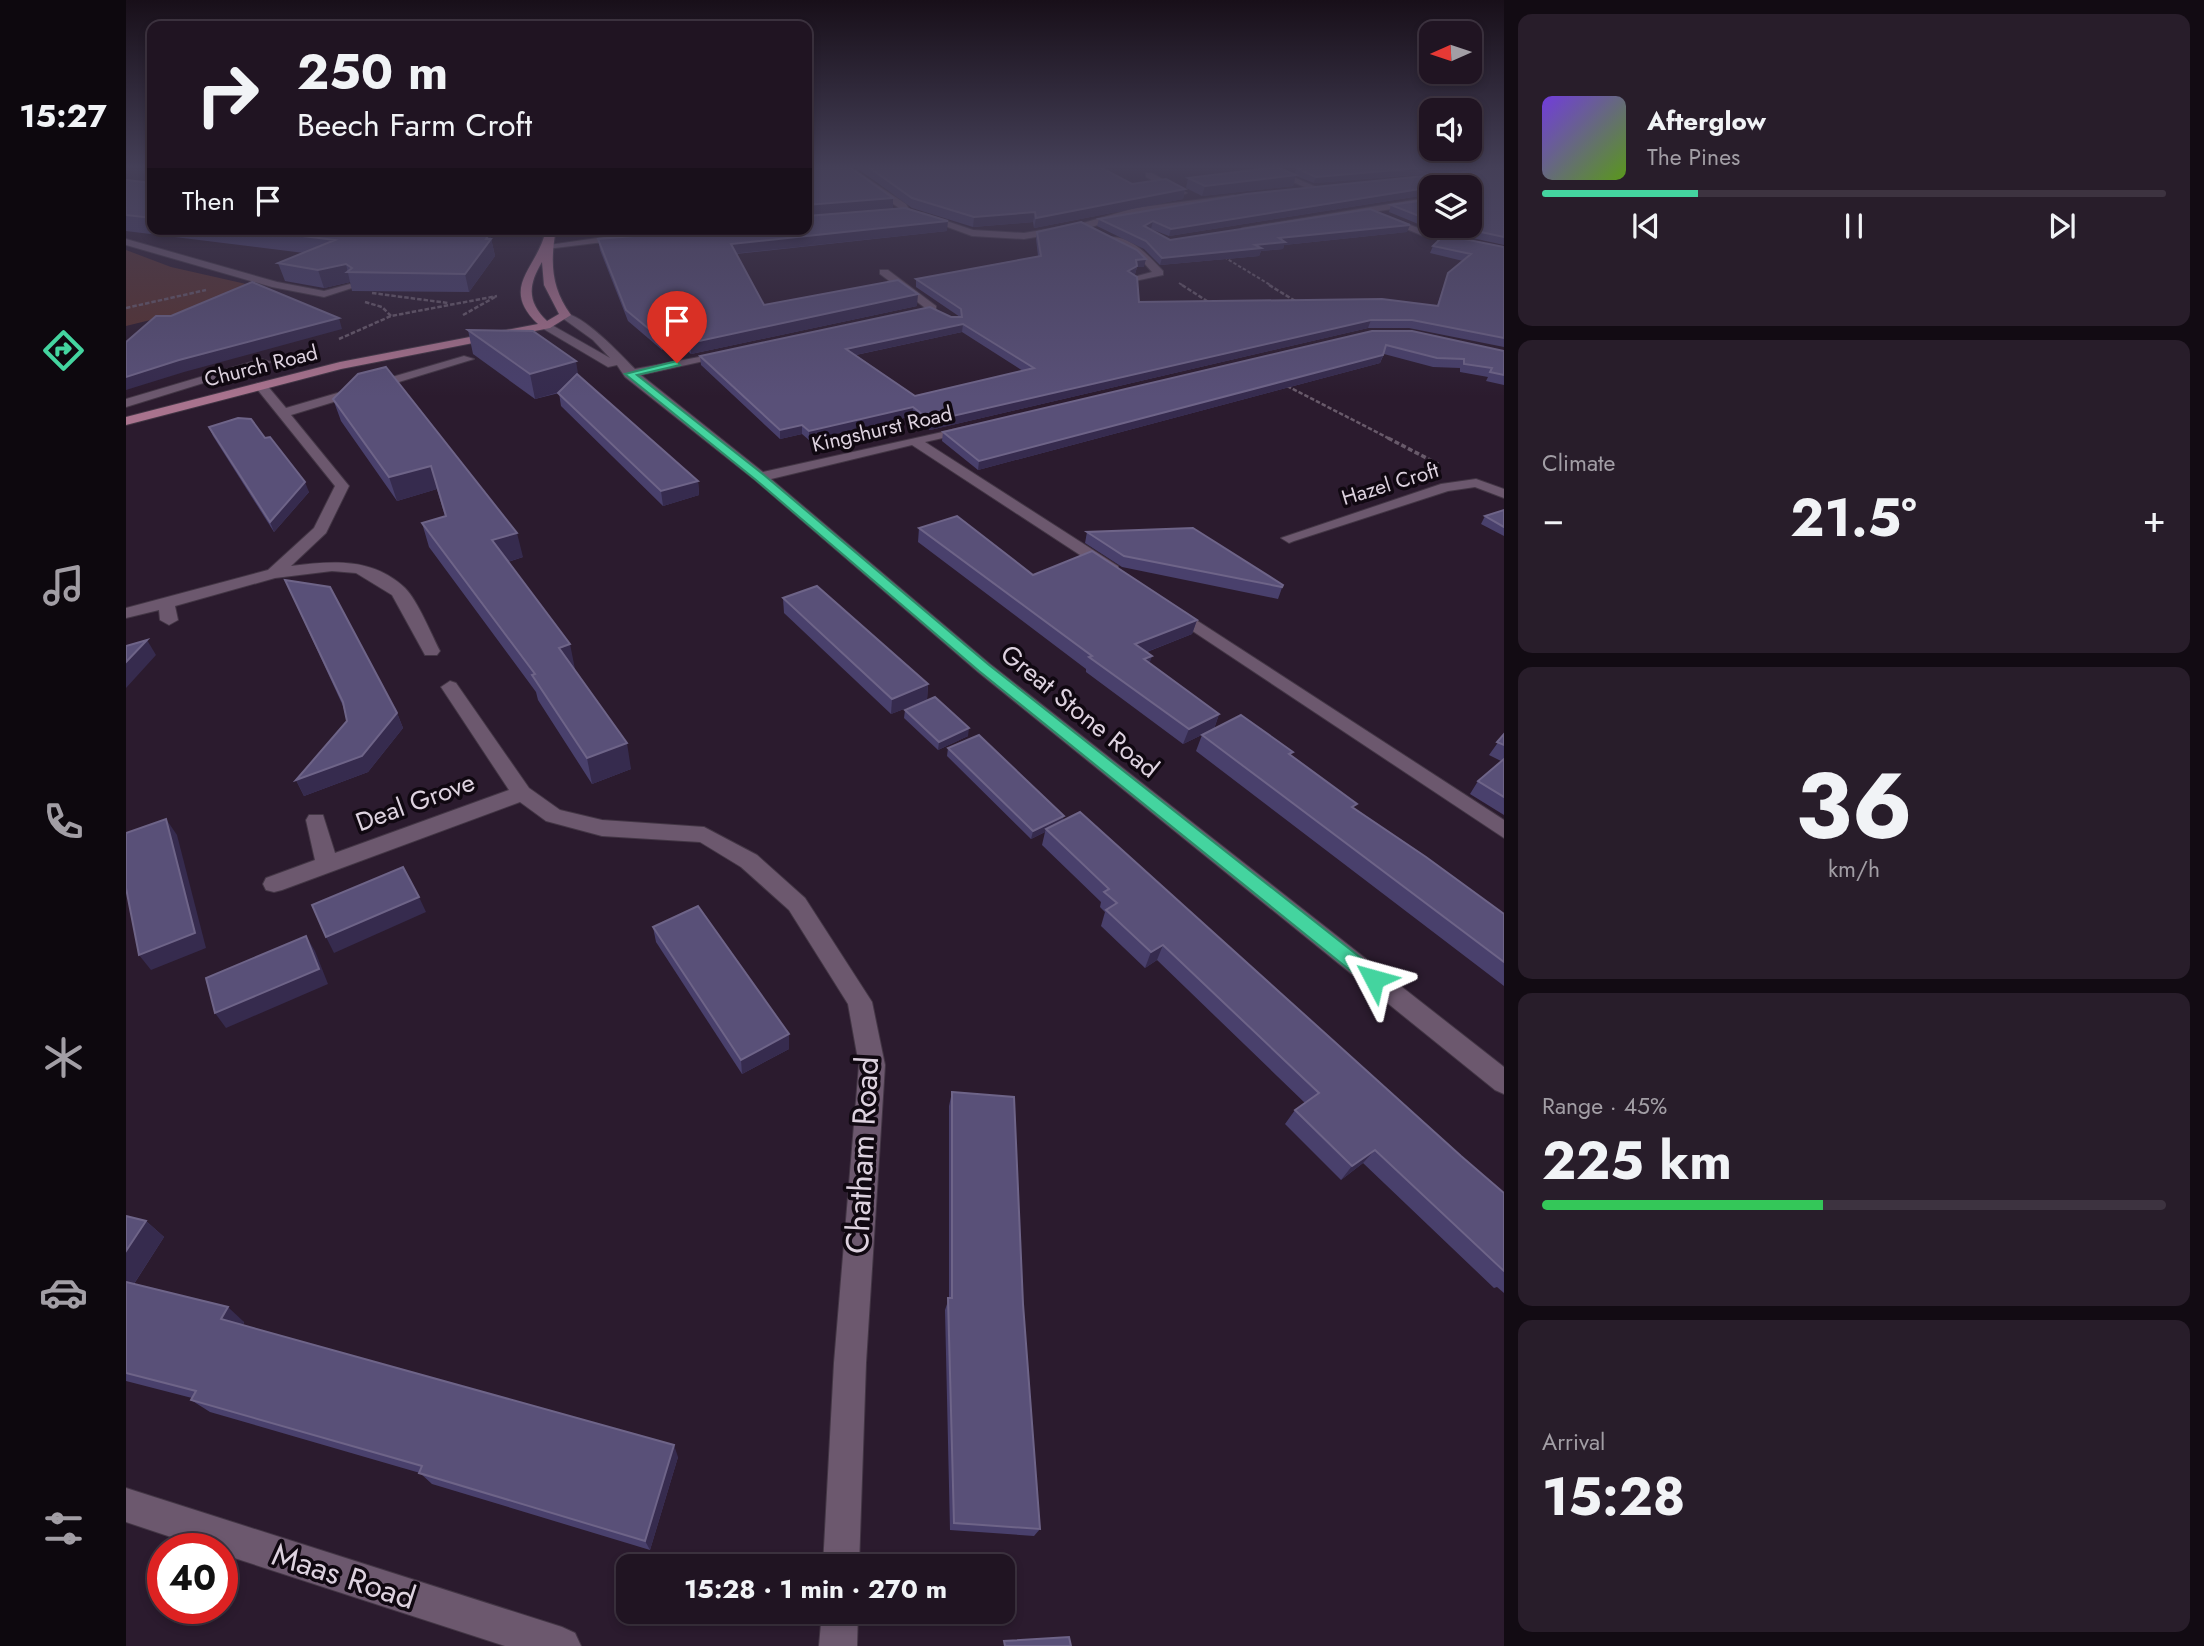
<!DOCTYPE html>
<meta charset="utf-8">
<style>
:root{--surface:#201422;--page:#281d2a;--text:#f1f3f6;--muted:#a29ea5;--line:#3d3340;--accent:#44d49f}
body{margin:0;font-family:Jost,sans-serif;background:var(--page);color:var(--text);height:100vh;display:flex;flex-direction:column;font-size:26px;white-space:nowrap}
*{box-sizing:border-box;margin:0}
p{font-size:23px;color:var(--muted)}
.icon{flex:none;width:38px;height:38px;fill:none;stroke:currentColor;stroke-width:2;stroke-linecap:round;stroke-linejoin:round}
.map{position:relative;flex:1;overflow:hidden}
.details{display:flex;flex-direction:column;gap:14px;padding:14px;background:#120b13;width:700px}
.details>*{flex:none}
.top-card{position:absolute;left:21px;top:21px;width:665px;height:214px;border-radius:14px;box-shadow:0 4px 10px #0003,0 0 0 2px var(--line);background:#201422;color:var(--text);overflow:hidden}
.needle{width:46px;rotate:267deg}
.controls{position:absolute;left:1293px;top:21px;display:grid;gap:14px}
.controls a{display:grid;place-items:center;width:63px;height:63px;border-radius:14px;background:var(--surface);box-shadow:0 4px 10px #0003,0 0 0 2px var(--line);font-size:35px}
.speed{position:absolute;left:21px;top:1533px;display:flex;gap:14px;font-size:35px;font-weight:700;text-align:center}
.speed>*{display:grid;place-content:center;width:91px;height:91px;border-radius:50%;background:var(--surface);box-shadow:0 4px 10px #0003,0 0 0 2px var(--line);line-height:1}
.speed .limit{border:10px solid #d22;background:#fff;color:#111}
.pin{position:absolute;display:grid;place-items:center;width:60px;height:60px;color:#fff;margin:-72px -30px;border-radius:50% 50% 50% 0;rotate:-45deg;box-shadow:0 0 7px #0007}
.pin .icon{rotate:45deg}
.me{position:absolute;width:77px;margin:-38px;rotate:309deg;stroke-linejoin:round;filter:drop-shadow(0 0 5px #0008)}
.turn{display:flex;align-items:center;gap:24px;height:147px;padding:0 35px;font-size:32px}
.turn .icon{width:91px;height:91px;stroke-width:2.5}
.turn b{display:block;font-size:49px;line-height:60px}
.then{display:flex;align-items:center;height:66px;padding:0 35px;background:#0003;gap:14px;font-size:26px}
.big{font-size:52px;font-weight:700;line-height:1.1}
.details .tile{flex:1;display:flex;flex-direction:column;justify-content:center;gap:10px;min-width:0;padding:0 24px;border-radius:14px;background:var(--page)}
.details .dial{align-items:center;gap:0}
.dial b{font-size:91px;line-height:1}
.song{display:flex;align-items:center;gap:21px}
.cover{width:84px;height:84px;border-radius:10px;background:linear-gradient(135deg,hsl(260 70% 55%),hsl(90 70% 35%))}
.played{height:7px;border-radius:4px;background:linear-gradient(90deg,var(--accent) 25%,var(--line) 25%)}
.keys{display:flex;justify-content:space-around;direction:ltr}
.heat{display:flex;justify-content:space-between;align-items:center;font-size:38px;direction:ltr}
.charge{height:10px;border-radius:5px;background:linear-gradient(90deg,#34c759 45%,var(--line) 0)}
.trip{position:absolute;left:490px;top:1554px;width:399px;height:70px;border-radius:14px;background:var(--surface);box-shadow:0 4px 10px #0003,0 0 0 2px var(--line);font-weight:700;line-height:70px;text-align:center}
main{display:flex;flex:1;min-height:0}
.tab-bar{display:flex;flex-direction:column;width:126px;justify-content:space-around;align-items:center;background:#0d080e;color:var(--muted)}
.tab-bar .icon{width:49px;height:49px}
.tab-bar .active{color:var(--accent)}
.tab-bar b{font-size:32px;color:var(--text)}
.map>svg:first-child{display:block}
.green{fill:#57312e}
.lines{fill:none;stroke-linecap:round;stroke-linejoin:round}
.minor-casing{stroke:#433645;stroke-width:2}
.major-casing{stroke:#433645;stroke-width:2}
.path-far2{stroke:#685a6a;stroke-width:2;stroke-dasharray:3.5 2;stroke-linecap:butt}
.path-far1{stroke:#685a6a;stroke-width:2.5;stroke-dasharray:4.5 2;stroke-linecap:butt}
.path{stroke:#685a6a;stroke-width:3.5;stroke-dasharray:5 2.5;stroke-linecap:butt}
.minor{fill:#6c586e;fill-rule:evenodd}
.major{fill:#a9738e;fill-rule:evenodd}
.wall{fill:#49406c;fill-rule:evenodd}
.shaded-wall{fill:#362b4e}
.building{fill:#595078;stroke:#6e6488;stroke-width:2;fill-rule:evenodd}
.route{fill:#44d49f;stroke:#2c8a67;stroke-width:2}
.labels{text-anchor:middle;stroke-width:7;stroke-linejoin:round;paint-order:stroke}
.far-street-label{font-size:21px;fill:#ddd2df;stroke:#100811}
.street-label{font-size:26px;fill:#ddd2df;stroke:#100811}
.near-street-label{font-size:32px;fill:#ddd2df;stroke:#100811}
</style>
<main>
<nav class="tab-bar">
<b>15:27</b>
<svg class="icon active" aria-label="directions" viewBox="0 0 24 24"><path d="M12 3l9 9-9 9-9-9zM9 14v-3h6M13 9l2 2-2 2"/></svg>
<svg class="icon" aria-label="music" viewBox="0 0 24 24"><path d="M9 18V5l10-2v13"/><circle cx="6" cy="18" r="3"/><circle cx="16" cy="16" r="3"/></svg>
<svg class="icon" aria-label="phone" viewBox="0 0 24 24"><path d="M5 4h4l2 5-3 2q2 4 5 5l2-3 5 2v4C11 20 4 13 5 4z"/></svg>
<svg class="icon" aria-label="climate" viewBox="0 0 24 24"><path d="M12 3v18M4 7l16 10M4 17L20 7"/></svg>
<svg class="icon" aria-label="car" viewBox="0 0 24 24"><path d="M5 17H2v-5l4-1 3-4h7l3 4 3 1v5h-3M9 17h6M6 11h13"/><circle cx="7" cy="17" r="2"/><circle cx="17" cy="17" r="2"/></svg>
<svg class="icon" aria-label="filters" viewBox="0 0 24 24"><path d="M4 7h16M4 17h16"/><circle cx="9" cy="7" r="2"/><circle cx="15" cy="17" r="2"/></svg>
</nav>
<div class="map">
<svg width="1378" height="1646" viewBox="0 0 1378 1646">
<rect width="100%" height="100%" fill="#2b1b2e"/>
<path class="green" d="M0,250L45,267L146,290L0,326Z"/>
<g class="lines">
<defs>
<g id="minor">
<path d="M713,166H723L780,204L785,212L777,214L773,208Z"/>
<path d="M1129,166H1141L1214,197L1207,199Z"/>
<path d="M1361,166L1378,167V172L1362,168Z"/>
<path d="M1020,173H1026L1061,193L1054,195L1020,177Z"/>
<path d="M1108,195L1111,200L1010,214L958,229L898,239L846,236L789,215L797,213L847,230L898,233L957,223L1009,208Z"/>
<path d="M1306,197V203L1121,231L1116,228Z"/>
<path d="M1256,215L1301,231L1378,248V254L1295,235L1256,219Z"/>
<path d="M499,234L502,239L421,249L416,246Z"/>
<path d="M985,237C1005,236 1024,257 1037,271V275L1004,282V278L1026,272L1011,255L985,241Z"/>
<path d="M0,239L151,282L198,291L224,284L229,287L198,297L146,287L0,245Z"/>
<path d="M754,270H762L810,306V310H802L754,274Z"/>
<path d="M435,313C455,311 495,355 509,369L605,351V355L515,375L637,472L848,425V431L799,442L992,566V572H980L786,445L645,479L864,664L1378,1067V1094L1369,1090L852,672L629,480L499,377L491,365L482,367L416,328V324H424L484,358L467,340L435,317Z"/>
<path d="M338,356L348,359L165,415L223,486L200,533L165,566C206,561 246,557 279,588C292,601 305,634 314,651L311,655H299L266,595L230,573L206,571L149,578L49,606L52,620L43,625L34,620L33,610L0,618V608L142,570L188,528L209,486L131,389V383H139L160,408Z"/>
<path d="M135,359L145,362L0,407V399Z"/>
<path d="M1350,479L1378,489V498L1349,487L1322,491L1168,541L1163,543L1155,538L1315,484Z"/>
<path d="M1047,605L1378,820V838L1041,614L1039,610L1041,606Z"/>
<path d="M324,681L330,683L403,788L434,810L476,820L578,827L631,855L679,898L746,1002L759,1065L740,1363L733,1566H697L708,1363L733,1065L722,1004L663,910L615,867L574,842L476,836L420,821L394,802L156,890L148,892L140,890L137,884L140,878L189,860L180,820L183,815H197L209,853L383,790L315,687Z"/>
<path d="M0,1488L436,1627L449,1633L455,1646H379L96,1554V1549H81L0,1522Z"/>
<path d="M696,1612H732L731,1646H693Z"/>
</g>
<path id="major" d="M420,229H430C424,262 425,288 445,315L424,328L215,369L0,425V417L214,362L412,324C372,286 413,268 420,229ZM416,262L418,285L433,314L421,321C401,302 402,285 416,262Z"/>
</defs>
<use href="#minor" class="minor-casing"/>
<use href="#major" class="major-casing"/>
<g class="path-far2">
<path d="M1098,257L1146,286"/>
<path d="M1053,283L1058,286"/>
</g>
<g class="path-far1">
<path d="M1056,285L1084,303"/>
<path d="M1143,285L1171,302"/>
<path d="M246,293L322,303"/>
<path d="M239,302L256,307L265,316"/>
<path d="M0,308L80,290"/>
<path d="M337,315L369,297"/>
<path d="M213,339L265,316L371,296"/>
<path d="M1161,386L1266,440"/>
</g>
<path class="path" d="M1262,438L1312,464"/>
<use href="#minor" class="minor"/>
<use href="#major" class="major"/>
</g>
<g class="wall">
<path d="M728,166H972L1006,184L1059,189L1057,199L908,228L907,222L847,227L786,208Z"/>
<path d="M1171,166H1378V168L1188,183L1170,176L1167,186L1076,196L1060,188L1062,178L1168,174Z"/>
<path d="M1378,168V245L1324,233L1326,228H1302L1263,212L1265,205L1306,199V226H1344V187H1306V194L1043,236L1025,229H1024L1044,240L1281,232L1158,245L1157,249L1135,251L1133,256L1034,265L1018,249L971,226L973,219Z"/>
<path d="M0,180L26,183V229L368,230L364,234L369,256L343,292L226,291L224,282L198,288L159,281L152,263L178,253L0,231Z"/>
<path d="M515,229H681L821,231L610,254L638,305L791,306L565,354L556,346L536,350L502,321L474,250L472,239L526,235V230L517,231Z"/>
<path d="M911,232L1018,267H1011L1009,274L1008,275L1013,302L1311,306L1322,273L1337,261L1304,253L1307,246L1378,247V347L1283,328H1242L804,430L786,416L683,440L676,434L654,439L575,365L574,356L825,317H834L790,287V279L912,256L910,239ZM836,332L897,371L789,396L730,355Z"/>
<path d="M342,330L452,375L572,481L573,495L537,506L435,406L433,393L409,399L347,354Z"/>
<path d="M1246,331L1378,351V385L1360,381L1362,377L1334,372V368L1307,367L1258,354L1254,363L852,470L816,441L817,432Z"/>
<path d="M207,399L397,557L382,562L449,669L448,670L505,769L466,784L412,700L410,692L303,547L296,523L319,516L311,489L271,501L215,421Z"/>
<path d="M83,427L183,492L148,532L87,436Z"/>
<path d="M1378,510V536L1355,524L1359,516Z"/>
<path d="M793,528L907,575L1071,620L1066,634L1021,652L1024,663L1093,714L1088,729L1057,744L960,672V669L792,542Z"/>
<path d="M961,532L1157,585L1152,599L996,567L959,543Z"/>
<path d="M159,580L271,713L277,728L242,772L178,796L170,780L221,721L217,706Z"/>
<path d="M657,598L802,684L801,700L765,714L658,613Z"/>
<path d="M779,710L842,736L812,750L778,718Z"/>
<path d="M1378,734V815L1344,794L1352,781L1375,761L1363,755Z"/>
<path d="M1076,735L1165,756L1229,809L1378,914V986L1070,751Z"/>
<path d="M822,748L937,821L1378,1193V1293L1371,1287L1368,1288L1237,1163L1215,1180L1159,1124L1169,1110L1179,1103L1031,960L1019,968L975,926L979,912L974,907L975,902L916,845L919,832L905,839L821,756Z"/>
<path d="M527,927L663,1034V1049L616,1074L530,942Z"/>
<path d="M826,1092L914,1529L908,1536L824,1530L819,1310L823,1298V1106Z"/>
<path d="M0,1216L20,1221L38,1237L8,1284L118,1322L117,1325L552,1457L524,1550L306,1484L294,1473L84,1412L65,1400L66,1398L0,1381Z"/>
</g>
<g class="shaded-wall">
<path d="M1315,166H1378V167L1188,183L1190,177Z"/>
<path d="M1170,175L1167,186L1076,196L1079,186Z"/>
<path d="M1306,188V194L1043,236L1045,229Z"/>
<path d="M1059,189L1057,199L908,228L910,218Z"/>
<path d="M767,198V208L681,215V205Z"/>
<path d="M909,212L907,222L847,227L848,217Z"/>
<path d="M822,221L821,231L605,254V244Z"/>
<path d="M1027,221L1025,229L1017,233L1018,226Z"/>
<path d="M1284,225L1281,232L1158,245L1157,249L1135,251L1133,256L1034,265L1036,258L1129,245L1153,238Z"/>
<path d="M262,229H273L266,244Z"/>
<path d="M351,229H368L364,234L369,256L343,292L339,274L348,233Z"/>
<path d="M1020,259L1018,267H1011L1009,274L1001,279L1002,271L1010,260Z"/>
<path d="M220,264L224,282L198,288L192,270Z"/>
<path d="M792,294L791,306L565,354L564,343Z"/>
<path d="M213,318L216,329L58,372L0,390V377L53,360Z"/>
<path d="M1245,320L1242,328L804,430L805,421Z"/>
<path d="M837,324L836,332L720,357V349Z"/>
<path d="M555,334L556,346L536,350L535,339Z"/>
<path d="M1257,355L1254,363L852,470L853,461Z"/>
<path d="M450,361L454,386L409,399L404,374Z"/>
<path d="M787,407L786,416L683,440V431Z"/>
<path d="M676,425V434L654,439V430Z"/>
<path d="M305,466L311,489L271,501L263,477Z"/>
<path d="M572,481L573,495L537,506L535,491Z"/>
<path d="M179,482L183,492L148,532L144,522Z"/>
<path d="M391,533L397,557L372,565L366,540Z"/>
<path d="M1071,620L1066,634L1005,658L1009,644Z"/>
<path d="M21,640L30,655L0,688V662Z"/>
<path d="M444,644L449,669L438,673L433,648Z"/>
<path d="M1026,656L1021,671L1018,659Z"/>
<path d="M802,684L801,700L765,714L766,699Z"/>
<path d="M271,713L277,728L242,772L178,796L170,780Z"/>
<path d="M1093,714L1088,729L1057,744L1063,729Z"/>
<path d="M843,728L842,736L812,750L813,742Z"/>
<path d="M501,743L505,769L466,784L461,758Z"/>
<path d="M938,816L936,824L920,829L919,832L905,839L907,831Z"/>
<path d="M40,819L51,835L80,948L25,970L13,955Z"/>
<path d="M293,897L300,912L208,953L200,937Z"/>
<path d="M180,936L189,951L202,984L100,1028L89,1013Z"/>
<path d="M1037,945L1031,960L1019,968L1025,952Z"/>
<path d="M663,1034V1049L616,1074L615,1060Z"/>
<path d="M1249,1150L1237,1163L1215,1180L1226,1166Z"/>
<path d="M20,1221L38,1237L2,1293L0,1291V1251Z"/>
<path d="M102,1307L118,1322L112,1333L95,1319Z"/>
<path d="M548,1445L552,1457L524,1550L519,1541Z"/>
</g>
<g class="building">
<path d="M681,166H722L767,198L681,205Z"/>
<path d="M741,166H972L1006,184L1040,179L1059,189L910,218L909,212L848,217L786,198Z"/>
<path d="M1175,166H1315L1190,177L1170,168L1177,167Z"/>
<path d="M1151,167L1170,175L1079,186L1062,178Z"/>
<path d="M1378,168V237L1327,226H1344V187H1306L1045,229L1027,221L1018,226L1044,240L1244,209L1284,225L1153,238L1159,242L1129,245L1135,248L1036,258L1020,241L973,219L1120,194Z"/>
<path d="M0,180L26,183V218L0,215Z"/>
<path d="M1306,199V221L1265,205Z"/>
<path d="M779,208L822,221L605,244L638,305L772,280L792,294L564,343L555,334L535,339L500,310L472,239L532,234L526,229H681V216Z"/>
<path d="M955,222L1011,250L1020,259L1010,260L1011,266L1002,271L1011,277L1013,302L1256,299L1312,306L1322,273L1345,254L1307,246L1318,235L1378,247V338L1286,320H1245L805,421L787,407L683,431L676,425L654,430L574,356L804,307L825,317H836L835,309L790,279L915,256L911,232ZM837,324L908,368L789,396L720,349Z"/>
<path d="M121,229H263L267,233L275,229H351L348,233H364L360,239H365L339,274L221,272L226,268L220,264L192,270L152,263L209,240Z"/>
<path d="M126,282L213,318L53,360L0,377V342L30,316H45Z"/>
<path d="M342,330L407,331L450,361L404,374Z"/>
<path d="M1246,331H1286L1378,351V375L1364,372L1366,368L1338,364V359L1311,358L1260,345L1257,355L853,461L817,432Z"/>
<path d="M260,367L391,533L366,540L444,644L433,648L501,743L461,758L406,675L409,674L296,523L320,516L305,466L263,477L207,399L232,374Z"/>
<path d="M451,374L572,481L535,491L432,393Z"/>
<path d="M112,418L125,419L139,438L144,437L179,482L144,522L83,427Z"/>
<path d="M1378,510V527L1359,516Z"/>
<path d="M831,516L907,575L966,551L1071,620L1009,644L1026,656L1018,659L1093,714L1063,729L963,657L966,656L793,528Z"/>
<path d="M1067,528L1157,585L1156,587L998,556L961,532Z"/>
<path d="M159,580L204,587L271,713L236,756L170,780L221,721L217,702Z"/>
<path d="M691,586L802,684L766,699L657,598Z"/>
<path d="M21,640L0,662V646Z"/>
<path d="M809,697L843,728L813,742L779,710Z"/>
<path d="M1115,715L1167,752L1163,754L1231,804L1226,807L1300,857L1378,914V962L1076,735Z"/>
<path d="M1378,734V745L1371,742Z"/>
<path d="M853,735L938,816L907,831L822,748Z"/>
<path d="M1378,759V797L1352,781Z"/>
<path d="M954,812L1335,1156L1378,1193V1271L1249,1150L1226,1166L1169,1110L1193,1093L1037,945L1025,952L980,910L991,903L978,892L983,889L920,829Z"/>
<path d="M40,819L69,933L13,955L0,888V833Z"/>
<path d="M277,867L293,897L200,937L186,905Z"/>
<path d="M572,906L663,1034L615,1060L527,927Z"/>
<path d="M180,936L193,969L89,1013L80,978Z"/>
<path d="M826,1092L888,1097L897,1304L914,1529L828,1523L822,1298H826Z"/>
<path d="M0,1216L20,1221L0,1251Z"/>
<path d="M0,1282L102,1307L95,1319L548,1445L519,1541L293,1473L296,1466L65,1400L70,1391L0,1373Z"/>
<path d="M943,1637L945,1646H879L878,1641Z"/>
</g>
<linearGradient id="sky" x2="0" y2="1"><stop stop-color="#180f19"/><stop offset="0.42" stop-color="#443f57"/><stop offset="1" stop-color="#443f57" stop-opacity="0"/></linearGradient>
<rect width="1378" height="397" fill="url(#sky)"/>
<path class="route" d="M551,361L554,365L511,375L638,475L863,665L1254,973L1257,979L1254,984H1241L853,671L630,480L499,374Z"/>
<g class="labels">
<g class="far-street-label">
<text transform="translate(135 366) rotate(-14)" y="7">Church Road</text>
<text transform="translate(756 429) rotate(-13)" y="7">Kingshurst Road</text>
<text transform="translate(1264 484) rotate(-17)" y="7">Hazel Croft</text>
</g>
<g class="street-label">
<text transform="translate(954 711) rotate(39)" y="9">Great Stone Road</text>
<text transform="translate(289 802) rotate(-20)" y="9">Deal Grove</text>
</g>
<g class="near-street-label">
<text transform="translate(736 1155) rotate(-87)" y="11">Chatham Road</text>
<text transform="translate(218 1576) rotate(18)" y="11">Maas Road</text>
</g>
</g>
</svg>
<div class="controls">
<a><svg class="needle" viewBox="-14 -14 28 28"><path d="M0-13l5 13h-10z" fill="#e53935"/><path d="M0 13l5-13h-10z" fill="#a29ea5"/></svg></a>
<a><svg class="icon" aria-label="sound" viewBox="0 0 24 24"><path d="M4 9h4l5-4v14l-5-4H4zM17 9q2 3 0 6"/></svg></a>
<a><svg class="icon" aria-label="layers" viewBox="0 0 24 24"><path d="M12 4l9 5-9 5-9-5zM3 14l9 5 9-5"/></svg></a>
</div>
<div class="speed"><div class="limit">40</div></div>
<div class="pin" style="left:551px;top:363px;background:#d93025"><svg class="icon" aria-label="arrive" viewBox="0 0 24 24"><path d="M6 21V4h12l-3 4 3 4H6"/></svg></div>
<svg class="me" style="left:1248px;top:979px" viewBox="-20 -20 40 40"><path d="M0-17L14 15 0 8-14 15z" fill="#44d49f" stroke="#fff" stroke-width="4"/></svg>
<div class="trip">15:28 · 1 min · 270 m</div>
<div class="top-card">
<div class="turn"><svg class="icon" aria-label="right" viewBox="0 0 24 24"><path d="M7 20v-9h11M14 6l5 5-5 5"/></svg><div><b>250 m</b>Beech Farm Croft</div></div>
<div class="then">Then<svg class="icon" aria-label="arrive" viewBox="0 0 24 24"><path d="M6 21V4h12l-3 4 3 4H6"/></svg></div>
</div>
</div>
<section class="details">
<div class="tile">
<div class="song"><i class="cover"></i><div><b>Afterglow</b><p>The Pines</p></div></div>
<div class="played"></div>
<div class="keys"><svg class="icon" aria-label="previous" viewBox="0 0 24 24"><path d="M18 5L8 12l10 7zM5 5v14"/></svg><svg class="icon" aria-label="pause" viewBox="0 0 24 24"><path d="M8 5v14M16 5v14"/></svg><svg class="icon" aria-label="next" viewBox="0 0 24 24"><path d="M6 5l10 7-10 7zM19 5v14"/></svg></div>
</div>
<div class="tile"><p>Climate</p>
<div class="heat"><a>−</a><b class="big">21.5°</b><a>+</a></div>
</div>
<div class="tile dial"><b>36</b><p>km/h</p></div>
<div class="tile"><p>Range · 45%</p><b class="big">225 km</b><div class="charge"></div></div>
<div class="tile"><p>Arrival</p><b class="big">15:28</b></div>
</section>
</main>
